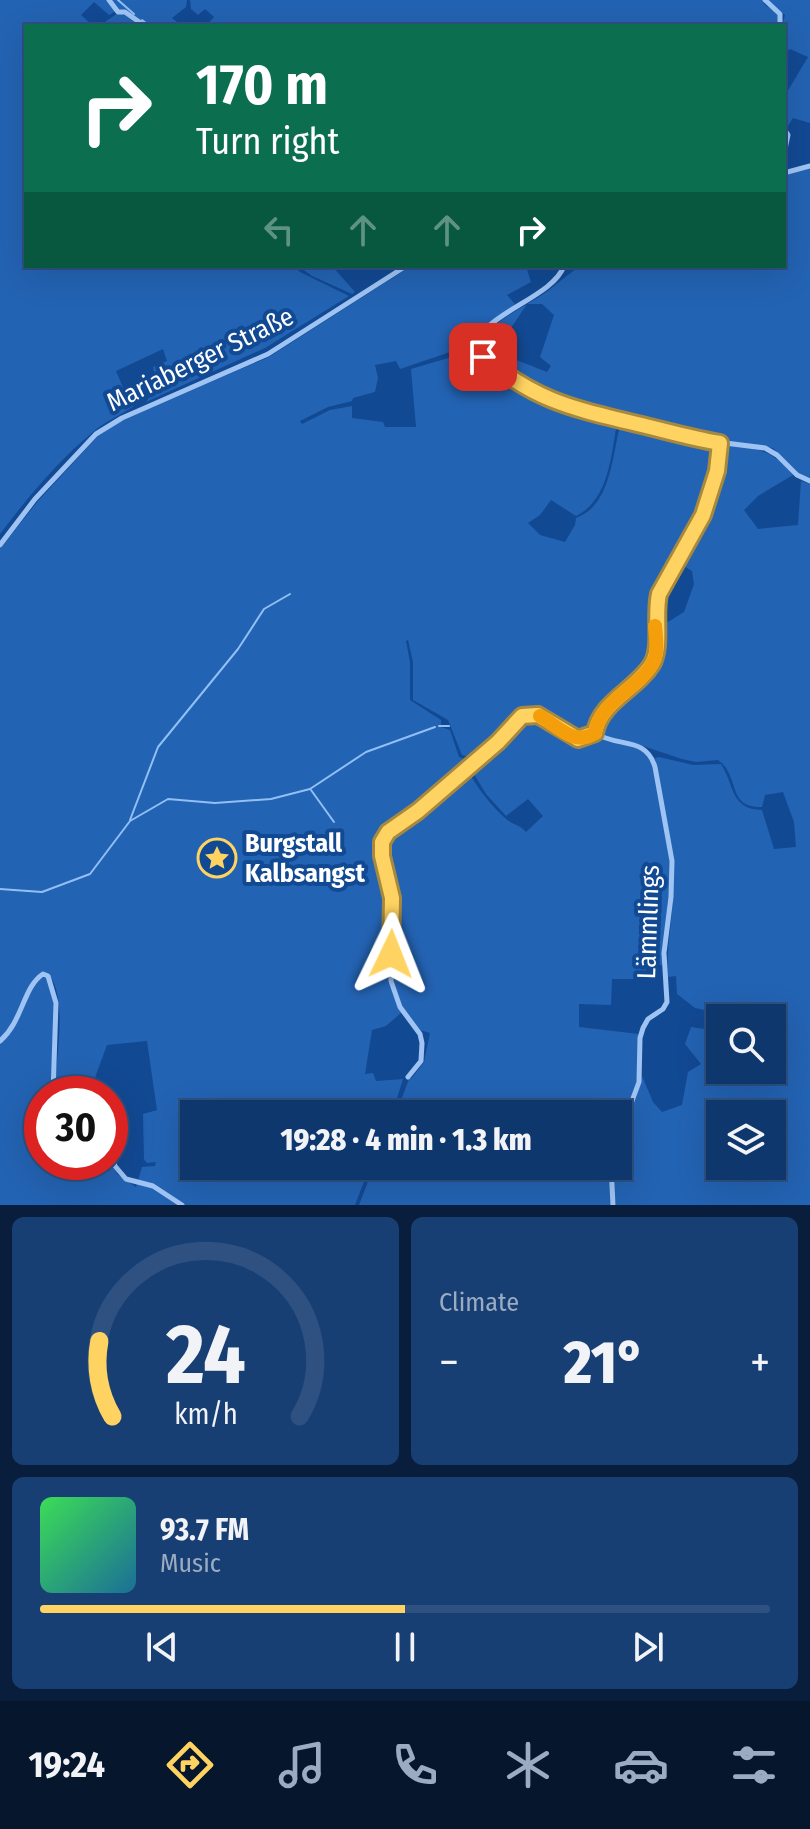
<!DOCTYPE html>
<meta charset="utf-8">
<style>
:root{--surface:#0e376e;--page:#173f73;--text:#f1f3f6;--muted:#9bacc2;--line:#2e5181;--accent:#ffd361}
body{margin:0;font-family:"Fira Sans Condensed",sans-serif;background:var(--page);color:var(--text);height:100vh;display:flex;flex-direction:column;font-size:30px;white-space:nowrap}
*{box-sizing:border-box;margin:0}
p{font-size:26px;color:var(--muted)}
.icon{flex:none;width:44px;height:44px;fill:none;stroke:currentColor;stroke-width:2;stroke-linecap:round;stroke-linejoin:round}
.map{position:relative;height:1205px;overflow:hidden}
.panel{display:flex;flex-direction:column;gap:12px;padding:12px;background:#081e3c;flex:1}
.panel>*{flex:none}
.hud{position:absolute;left:24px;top:24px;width:762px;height:244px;border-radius:0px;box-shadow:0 8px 32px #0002,0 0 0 2px var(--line);background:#0b6e4f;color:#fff;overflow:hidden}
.tools{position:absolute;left:706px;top:1004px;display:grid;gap:16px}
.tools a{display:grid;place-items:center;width:80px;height:80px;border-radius:0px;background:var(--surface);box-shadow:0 8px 32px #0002,0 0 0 2px var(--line);font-size:40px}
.speed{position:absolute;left:24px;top:1076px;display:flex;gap:16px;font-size:40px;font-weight:700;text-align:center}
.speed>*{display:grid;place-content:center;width:104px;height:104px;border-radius:50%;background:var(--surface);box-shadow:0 8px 32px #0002,0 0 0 2px var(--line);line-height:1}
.speed .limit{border:12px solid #d22;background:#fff;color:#111}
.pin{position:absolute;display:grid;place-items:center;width:68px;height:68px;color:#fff;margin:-34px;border-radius:16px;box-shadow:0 4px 12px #0006}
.me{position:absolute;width:88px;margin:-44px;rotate:2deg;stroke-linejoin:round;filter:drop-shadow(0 0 6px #0008)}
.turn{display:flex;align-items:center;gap:28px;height:168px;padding:0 40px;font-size:36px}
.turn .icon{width:104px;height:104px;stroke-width:2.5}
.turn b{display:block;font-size:56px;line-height:68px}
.lanes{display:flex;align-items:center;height:76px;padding:0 40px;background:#0003;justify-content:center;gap:40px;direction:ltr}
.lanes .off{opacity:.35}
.big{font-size:60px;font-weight:800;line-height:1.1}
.panel .card{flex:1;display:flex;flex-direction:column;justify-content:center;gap:12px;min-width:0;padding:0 28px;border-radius:12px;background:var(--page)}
.panel .dial{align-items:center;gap:0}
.dial svg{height:208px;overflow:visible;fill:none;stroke:var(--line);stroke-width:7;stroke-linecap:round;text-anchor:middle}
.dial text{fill:var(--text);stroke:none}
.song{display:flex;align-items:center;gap:24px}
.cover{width:96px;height:96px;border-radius:12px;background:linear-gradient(135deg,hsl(130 70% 55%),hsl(200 70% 35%))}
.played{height:8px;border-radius:4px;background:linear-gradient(90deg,var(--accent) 50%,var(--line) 50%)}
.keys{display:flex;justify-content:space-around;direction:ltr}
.heat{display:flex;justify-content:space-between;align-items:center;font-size:44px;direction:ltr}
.panel .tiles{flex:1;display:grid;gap:12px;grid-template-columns:1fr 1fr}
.card:last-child{grid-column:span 2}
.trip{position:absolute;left:180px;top:1100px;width:452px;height:80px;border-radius:0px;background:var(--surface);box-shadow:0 8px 32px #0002,0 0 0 2px var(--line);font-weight:800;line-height:80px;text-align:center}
.dock{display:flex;height:128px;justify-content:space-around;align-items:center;background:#06162c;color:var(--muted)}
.dock .icon{width:56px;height:56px}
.dock .active{color:var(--accent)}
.dock b{font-size:36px;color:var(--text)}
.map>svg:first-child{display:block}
.green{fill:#2363b3;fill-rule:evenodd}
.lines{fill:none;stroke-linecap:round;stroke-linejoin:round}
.stream{stroke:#91bff6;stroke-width:2}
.minor{stroke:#9fc4f3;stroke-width:5}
.route-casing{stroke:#a6893f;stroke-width:20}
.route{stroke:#ffd361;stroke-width:14}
.slow{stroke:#f59e0b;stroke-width:14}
.labels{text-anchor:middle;stroke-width:8;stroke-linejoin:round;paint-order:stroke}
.street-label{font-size:26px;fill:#fff;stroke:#124993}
.poi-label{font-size:26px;font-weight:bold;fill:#fff;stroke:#124993;text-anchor:start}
</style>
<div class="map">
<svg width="810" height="1205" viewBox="0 0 810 1205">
<rect width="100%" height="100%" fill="#124993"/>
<g class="green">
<path d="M0,0H187L186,7L172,18L182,26H148L118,10L109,15L94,2L81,15L91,24L89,26H26V266H294L300,272L349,296L265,348L146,402L157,385L153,367L167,361L163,349L116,371L125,392L139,395L148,392C135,411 110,417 93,432C57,462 28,497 0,534Z"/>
<path d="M190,0H762L765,5L779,14L778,26H206L214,17L205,9L198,15L191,9Z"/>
<path d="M767,0H810V123L793,118L786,129L784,127V97L808,57L790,49L784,54L782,26L785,15Z"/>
<path d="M118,13H125L143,26H99Z"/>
<path d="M810,168V479L798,474L773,448L685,435L583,411L549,398L514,378V359L547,372L551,366L540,357L554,315L542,304H527L511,328V376L485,356L477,346C492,319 525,308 549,290C559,282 569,274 580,266H784V176Z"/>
<path d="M298,266H332L355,292L352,294L312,276Z"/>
<path d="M411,266H526L531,282L507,295L515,304C510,309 505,315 499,318C483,328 465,326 465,347L400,369L396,361L375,365L378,378L375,392L353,398L352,401L328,407L300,421L302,424L330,410L352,406V418L383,422L385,427H416L411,369L472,351C484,359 494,370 506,378C540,401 578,413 617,423C611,455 609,500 576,516L551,500L540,515L528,523L540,535L565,542L575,525L576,518C612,505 612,453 621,422L684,440L719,445L716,471L701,514L658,594L654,606L653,658L645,671L610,703L589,735L574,736L539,713H526L513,722L497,741L476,759L462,755L448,720L413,700V662L408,640L406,641L410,662V700L441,720V727L450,730L459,757L473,762L417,811L388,831L381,842L380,856L390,898V981L402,1012L386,1026L372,1030L365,1074L373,1073L376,1081L403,1079L392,1114H194V1166H370L355,1205H0V1043C21,1024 24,1000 40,978L47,977L54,1004L51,1094H42V1162H110V1156L117,1174L136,1187L142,1167L155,1166L156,1162L147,1163L144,1159L143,1114L157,1110L147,1041L107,1045L93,1083L94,1094H54C56,1063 65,1013 55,986C53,979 49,975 42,973L35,978L19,1016L0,1039V549L38,501L98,436L121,421L269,357Z"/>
<path d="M723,445C756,449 771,448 793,475L758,496L744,510L758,529L798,525L801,481L810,484V1205H616L612,1187L613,1166H618V1143L642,1076L653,1102L662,1112L682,1105L688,1072L701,1064L685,1044L691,1027L711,1030L714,1012L695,1008L677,994L676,976L668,977C666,949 672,923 673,895C674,849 663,804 655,758L659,757L693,765L721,764C735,786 730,809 762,810L774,849L796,847L794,822L783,792L765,795L762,807C726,808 741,776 718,760L696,762L682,759L637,744L604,736L597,731C601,704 636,689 650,668C658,657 656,631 657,617L668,622L684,612L694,584L692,571L677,562C699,524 716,489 723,445ZM720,1018H772V1070H720ZM720,1114H772V1166H720Z"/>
<path d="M527,717H537L572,740L582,742L595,737L636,748L647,754L653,766L670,861V896L662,965H647L644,979H612L611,1005L579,1004V1027L639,1034L637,1081L618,1134V1114H396L409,1079L412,1078L424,1062L430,1033L420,1030L402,1006L393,981V920L383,842L389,833L468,770C477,788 490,804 505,818C512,825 519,824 526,832L543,816L528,799L506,816L486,794L471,769Z"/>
<path d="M374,1166H609L611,1205H359Z"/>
</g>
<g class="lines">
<g class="stream">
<path d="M118,0L134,14"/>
<path d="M142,20L150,26"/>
<path d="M439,726H449"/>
<path d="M311,790L334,822"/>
<path d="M130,820L158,747L238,649L264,609L290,594"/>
<path d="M0,889L42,892L90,874L130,821L168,799L215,803L271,799L310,789L366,752L435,727"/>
<path d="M38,1103L42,1107"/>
</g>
<g class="minor">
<path d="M109,0L118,12H125L145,26"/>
<path d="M765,0L780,14V26"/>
<path d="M784,129L788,135L784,154"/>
<path d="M784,173L810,166"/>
<path d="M564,266C552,298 485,312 474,347L505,375L548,399L583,412L630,422L685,438L765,448L777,455L797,475L810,481"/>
<path d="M0,545L35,499L96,434L122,418L268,354L406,266"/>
<path d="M595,733C618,748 646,736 655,767L672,861L671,897L664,953L667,1002L663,1009L648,1019L643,1028L640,1038L639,1082L618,1139"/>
<path d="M595,733C600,702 637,688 652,664C662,647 653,615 659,594L703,515L717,471L720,443"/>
<path d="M0,1041C23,1021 23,987 43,974L48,976L56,1003L53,1094"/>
<path d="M408,1077L421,1061L422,1043L420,1034L400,1007L391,981L392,898L382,856V842L388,832L418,811L489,750L522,716C551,706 567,752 595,733"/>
<path d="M110,1146L115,1166L126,1179L153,1186L182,1205"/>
<path d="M611,1166L613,1205"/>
</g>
</g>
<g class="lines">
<defs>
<path id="route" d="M391,954L392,898L382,856V842L388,832L418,811L498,742L522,716L538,715L578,739L595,733C600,702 637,689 652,664C662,647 654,615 659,594L703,515L717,471L720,443C689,438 660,429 629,422C567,407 534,399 483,357"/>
</defs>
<use href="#route" class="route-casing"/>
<use href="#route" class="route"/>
<path class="slow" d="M540,716C558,726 574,747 595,733C600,699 645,686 655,658C658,648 656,636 655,626"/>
</g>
<defs>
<symbol id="sight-ring" viewBox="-11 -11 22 22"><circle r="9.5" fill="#124993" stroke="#ffd361" stroke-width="1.5"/><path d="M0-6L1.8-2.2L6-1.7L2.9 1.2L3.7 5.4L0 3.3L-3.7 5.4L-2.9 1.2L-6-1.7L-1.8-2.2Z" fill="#ffd361"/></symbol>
</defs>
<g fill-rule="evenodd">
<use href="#sight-ring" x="195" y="836" width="44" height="44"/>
</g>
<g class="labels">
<g class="street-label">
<text transform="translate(200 359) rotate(-26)" y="9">Mariaberger Straße</text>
<text transform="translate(648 922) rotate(-88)" y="9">Lämmlings</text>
</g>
<g class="poi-label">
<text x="245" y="852">Burgstall<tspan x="245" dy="30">Kalbsangst</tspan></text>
</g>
</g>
</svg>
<div class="tools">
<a><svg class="icon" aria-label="search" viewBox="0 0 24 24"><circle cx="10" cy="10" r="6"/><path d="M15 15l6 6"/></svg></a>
<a><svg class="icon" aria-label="layers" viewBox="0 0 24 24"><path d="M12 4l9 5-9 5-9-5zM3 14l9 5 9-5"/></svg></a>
</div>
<div class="speed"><div class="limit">30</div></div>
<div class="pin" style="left:483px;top:357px;background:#d93025"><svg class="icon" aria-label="arrive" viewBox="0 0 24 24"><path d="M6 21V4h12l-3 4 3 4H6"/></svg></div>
<svg class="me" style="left:391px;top:954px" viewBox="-20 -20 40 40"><path d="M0-17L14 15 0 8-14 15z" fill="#ffd361" stroke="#fff" stroke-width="4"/></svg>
<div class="trip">19:28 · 4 min · 1.3 km</div>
<div class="hud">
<div class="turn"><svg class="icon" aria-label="right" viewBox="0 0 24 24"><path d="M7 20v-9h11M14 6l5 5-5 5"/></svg><div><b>170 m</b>Turn right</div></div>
<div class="lanes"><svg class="icon off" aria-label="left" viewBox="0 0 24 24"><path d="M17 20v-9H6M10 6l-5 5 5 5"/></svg><svg class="icon off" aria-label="ahead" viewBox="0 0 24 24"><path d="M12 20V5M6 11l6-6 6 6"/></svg><svg class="icon off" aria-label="ahead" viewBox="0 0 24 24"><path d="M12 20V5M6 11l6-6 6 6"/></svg><svg class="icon" aria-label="right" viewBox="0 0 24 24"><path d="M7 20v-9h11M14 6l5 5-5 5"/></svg></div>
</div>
</div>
<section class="panel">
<div class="tiles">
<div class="card dial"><svg viewBox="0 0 100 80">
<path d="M14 69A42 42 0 1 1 86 69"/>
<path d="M14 69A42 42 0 0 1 9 40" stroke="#ffd361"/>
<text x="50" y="56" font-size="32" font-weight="700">24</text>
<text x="50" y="72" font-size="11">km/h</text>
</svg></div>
<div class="card"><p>Climate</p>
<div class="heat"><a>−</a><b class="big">21°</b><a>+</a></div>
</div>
<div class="card">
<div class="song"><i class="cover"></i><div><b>93.7 FM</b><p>Music</p></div></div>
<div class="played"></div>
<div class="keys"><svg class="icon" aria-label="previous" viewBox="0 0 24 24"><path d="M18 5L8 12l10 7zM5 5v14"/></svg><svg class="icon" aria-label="pause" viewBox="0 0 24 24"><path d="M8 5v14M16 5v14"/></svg><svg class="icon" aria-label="next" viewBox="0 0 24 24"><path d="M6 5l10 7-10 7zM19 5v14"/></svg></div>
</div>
</div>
</section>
<nav class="dock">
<b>19:24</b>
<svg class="icon active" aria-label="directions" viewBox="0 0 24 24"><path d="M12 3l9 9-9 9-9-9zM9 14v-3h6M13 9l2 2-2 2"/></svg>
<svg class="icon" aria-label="music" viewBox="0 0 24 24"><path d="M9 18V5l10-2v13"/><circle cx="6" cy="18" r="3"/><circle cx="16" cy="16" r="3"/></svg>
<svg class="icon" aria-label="phone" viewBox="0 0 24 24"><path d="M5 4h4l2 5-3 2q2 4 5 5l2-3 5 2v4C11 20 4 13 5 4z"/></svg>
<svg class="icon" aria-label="climate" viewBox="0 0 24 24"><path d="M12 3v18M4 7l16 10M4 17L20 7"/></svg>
<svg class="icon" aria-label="car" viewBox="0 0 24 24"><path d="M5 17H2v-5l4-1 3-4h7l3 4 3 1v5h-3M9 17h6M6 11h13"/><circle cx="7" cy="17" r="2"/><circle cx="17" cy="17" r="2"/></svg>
<svg class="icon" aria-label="filters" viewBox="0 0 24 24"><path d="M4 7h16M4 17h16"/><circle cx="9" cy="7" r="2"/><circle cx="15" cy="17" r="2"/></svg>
</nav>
